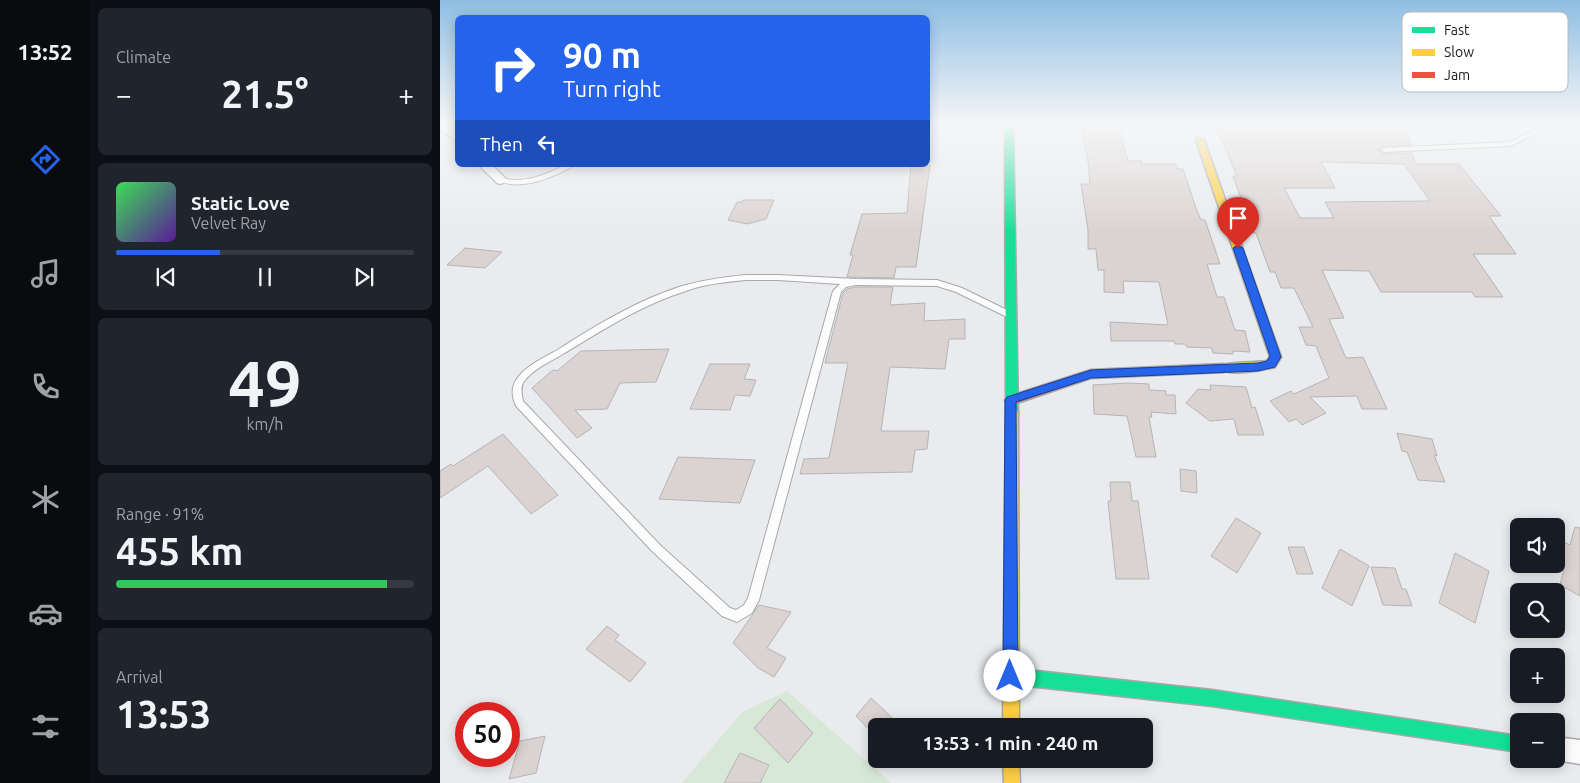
<!DOCTYPE html>
<meta charset="utf-8">
<style>
:root{--surface:#171b24;--page:#20242c;--text:#f1f3f6;--muted:#9ea1a6;--line:#363941;--accent:#2563eb}
body{margin:0;font-family:Ubuntu,sans-serif;background:var(--page);color:var(--text);height:100vh;display:flex;flex-direction:column;font-size:19px;white-space:nowrap}
*{box-sizing:border-box;margin:0}
p{font-size:16px;color:var(--muted)}
.icon{flex:none;width:28px;height:28px;fill:none;stroke:currentColor;stroke-width:2;stroke-linecap:round;stroke-linejoin:round}
.map{position:relative;flex:1;overflow:hidden}
.sheet{display:flex;flex-direction:column;gap:8px;padding:8px;background:#0d0f14;width:350px}
.sheet>*{flex:none}
.guide{position:absolute;left:15px;top:15px;width:475px;height:152px;border-radius:8px;box-shadow:0 2px 12px #0003;background:#2563eb;color:#fff;overflow:hidden}
.buttons{position:absolute;left:1070px;top:518px;display:grid;gap:10px}
.buttons a{display:grid;place-items:center;width:55px;height:55px;border-radius:8px;background:var(--surface);box-shadow:0 2px 12px #0003;font-size:25px}
.speed{position:absolute;left:15px;top:702px;display:flex;gap:10px;font-size:25px;font-weight:700;text-align:center}
.speed>*{display:grid;place-content:center;width:65px;height:65px;border-radius:50%;background:var(--surface);box-shadow:0 2px 12px #0003;line-height:1}
.speed .limit{border:8px solid #d22;background:#fff;color:#111}
.pin{position:absolute;display:grid;place-items:center;width:42px;height:42px;color:#fff;margin:-51px -21px;border-radius:50% 50% 50% 0;rotate:-45deg;box-shadow:0 0 5px #0007}
.pin .icon{rotate:45deg}
.me{position:absolute;width:55px;margin:-28px;rotate:0deg;stroke-linejoin:round;filter:drop-shadow(0 0 4px #0008)}
.turn{display:flex;align-items:center;gap:18px;height:105px;padding:0 25px;font-size:22px}
.turn .icon{width:65px;height:65px;stroke-width:2.5}
.turn b{display:block;font-size:35px;line-height:42px}
.then{display:flex;align-items:center;height:48px;padding:0 25px;background:#0003;gap:10px;font-size:19px}
.big{font-size:38px;font-weight:700;line-height:1.1}
.sheet .card{flex:1;display:flex;flex-direction:column;justify-content:center;gap:8px;min-width:0;padding:0 18px;border-radius:8px;background:var(--page)}
.sheet .dial{align-items:center;gap:0}
.dial b{font-size:65px;line-height:1}
.song{display:flex;align-items:center;gap:15px}
.cover{width:60px;height:60px;border-radius:8px;background:linear-gradient(135deg,hsl(130 70% 55%),hsl(270 70% 35%))}
.played{height:5px;border-radius:2px;background:linear-gradient(90deg,var(--accent) 35%,var(--line) 35%)}
.keys{display:flex;justify-content:space-around;direction:ltr}
.heat{display:flex;justify-content:space-between;align-items:center;font-size:28px;direction:ltr}
.charge{height:8px;border-radius:4px;background:linear-gradient(90deg,#34c759 91%,var(--line) 0)}
.trip{position:absolute;left:428px;top:718px;width:285px;height:50px;border-radius:8px;background:var(--surface);box-shadow:0 2px 12px #0003;font-weight:700;line-height:50px;text-align:center}
main{display:flex;flex:1;min-height:0}
.dock{display:flex;flex-direction:column;width:90px;justify-content:space-around;align-items:center;background:#090b0e;color:var(--muted)}
.dock .icon{width:35px;height:35px}
.dock .on{color:var(--accent)}
.dock b{font-size:22px;color:var(--text)}
.map>svg:first-child{display:block}
.green{fill:#d7e8d7}
.building{fill:#dbd3d2;stroke:#b5b5b6;fill-rule:evenodd}
.lines{fill:none;stroke-linecap:round;stroke-linejoin:round}
.lane-casing{stroke:#a7a8aa;stroke-width:2}
.street-casing{stroke:#a7a8aa;stroke-width:3}
.fast-casing{stroke:#a7a8aa;stroke-width:3}
.slow-casing{stroke:#a7a8aa;stroke-width:3}
.jam-casing{stroke:#a7a8aa;stroke-width:3}
.lane{fill:#fcfcfc;fill-rule:evenodd}
.street{fill:#fcfcfc;fill-rule:evenodd}
.fast{fill:#16e098;fill-rule:evenodd}
.slow{fill:#ffcf43;fill-rule:evenodd}
.jam{fill:#f24e42;fill-rule:evenodd}
.route{fill:#2563eb;stroke:#184099}
.key{fill:#fff;stroke:#bababb;stroke-width:1}
.key-label{font-size:14px;fill:#18191b}
</style>
<main>
<nav class="dock">
<b>13:52</b>
<svg class="icon on" aria-label="directions" viewBox="0 0 24 24"><path d="M12 3l9 9-9 9-9-9zM9 14v-3h6M13 9l2 2-2 2"/></svg>
<svg class="icon" aria-label="music" viewBox="0 0 24 24"><path d="M9 18V5l10-2v13"/><circle cx="6" cy="18" r="3"/><circle cx="16" cy="16" r="3"/></svg>
<svg class="icon" aria-label="phone" viewBox="0 0 24 24"><path d="M5 4h4l2 5-3 2q2 4 5 5l2-3 5 2v4C11 20 4 13 5 4z"/></svg>
<svg class="icon" aria-label="climate" viewBox="0 0 24 24"><path d="M12 3v18M4 7l16 10M4 17L20 7"/></svg>
<svg class="icon" aria-label="car" viewBox="0 0 24 24"><path d="M5 17H2v-5l4-1 3-4h7l3 4 3 1v5h-3M9 17h6M6 11h13"/><circle cx="7" cy="17" r="2"/><circle cx="17" cy="17" r="2"/></svg>
<svg class="icon" aria-label="filters" viewBox="0 0 24 24"><path d="M4 7h16M4 17h16"/><circle cx="9" cy="7" r="2"/><circle cx="15" cy="17" r="2"/></svg>
</nav>
<section class="sheet">
<div class="card"><p>Climate</p>
<div class="heat"><a>−</a><b class="big">21.5°</b><a>+</a></div>
</div>
<div class="card">
<div class="song"><i class="cover"></i><div><b>Static Love</b><p>Velvet Ray</p></div></div>
<div class="played"></div>
<div class="keys"><svg class="icon" aria-label="previous" viewBox="0 0 24 24"><path d="M18 5L8 12l10 7zM5 5v14"/></svg><svg class="icon" aria-label="pause" viewBox="0 0 24 24"><path d="M8 5v14M16 5v14"/></svg><svg class="icon" aria-label="next" viewBox="0 0 24 24"><path d="M6 5l10 7-10 7zM19 5v14"/></svg></div>
</div>
<div class="card dial"><b>49</b><p>km/h</p></div>
<div class="card"><p>Range · 91%</p><b class="big">455 km</b><div class="charge"></div></div>
<div class="card"><p>Arrival</p><b class="big">13:53</b></div>
</section>
<div class="map">
<svg width="1140" height="783" viewBox="0 0 1140 783">
<rect width="100%" height="100%" fill="#e9ebee"/>
<path class="green" d="M347,691L451,783H242L302,712Z"/>
<g class="building">
<path d="M641,124H678L688,161H702V164H735L737,169H743L757,211L761,220H765L780,264H767L777,297H784L795,330L805,331L810,352L793,351V354L773,353L772,348L747,347L745,344H735L734,341H671L670,322L728,325L719,282L683,281L684,293L664,292V270H658L656,249H648V230L641,184H650L648,161Z"/>
<path d="M775,124H816L818,130H944L943,124H966L971,145L944,146L939,149L940,152L944,154L972,153L975,164H1019L1061,216H1049L1076,254H1033L1063,297H1035L1032,292H941L929,271L882,270L904,318L889,319L906,358L923,357L947,409H922L917,396L870,397L886,413L862,425L856,419L849,422L830,401L851,391L854,394L889,378L876,346L866,345L859,327H873L854,288H841L835,272H830L816,233H813L806,212L793,176H797ZM881,162L964,164L990,201L885,202L894,218H860L844,188H895Z"/>
<path d="M471,165H490L476,267H456L454,278L407,277L413,255H410L422,214L467,213Z"/>
<path d="M303,200H334L326,219L307,224L288,220L297,202H302Z"/>
<path d="M25,248L62,252L45,268L7,265Z"/>
<path d="M416,287H453L450,305L485,303L484,321L525,319V339H509L505,369L450,367L441,431H489L487,449L475,450L472,472L360,474L364,459L389,458L408,363H385L403,293L407,289Z"/>
<path d="M229,349L216,382L180,383L167,409L135,410L152,428L137,438L92,388L113,370L117,371L141,351Z"/>
<path d="M270,364H310L304,379L316,380L310,396L295,395L290,410L250,409Z"/>
<path d="M688,383L709,384V390L726,391V395H735L736,414L711,412L712,417H709L716,457H696L687,416L654,414L653,385Z"/>
<path d="M770,385L806,387L812,408L815,407L824,435H798L794,419L770,421L746,403L758,389L771,390Z"/>
<path d="M957,433L992,439L997,456L994,455L1005,482L978,480L967,452L962,451Z"/>
<path d="M63,434L118,495L91,514L48,466L0,498V471L11,464L13,466Z"/>
<path d="M238,457L315,460L300,503L219,499Z"/>
<path d="M740,469L756,471L757,493L741,491Z"/>
<path d="M670,482H690L692,501H698L709,579H676L668,501H671Z"/>
<path d="M796,518L821,533L797,573L771,556Z"/>
<path d="M1135,527L1140,528V596L1120,585L1125,565L1118,561L1123,542L1130,545Z"/>
<path d="M848,547H864L873,574H857Z"/>
<path d="M900,549L929,566L912,606L882,588Z"/>
<path d="M1015,553L1049,571L1035,623L999,603Z"/>
<path d="M931,567L955,568L962,589H966L972,606L943,605Z"/>
<path d="M319,605L351,612L327,648L346,658L334,677L318,668L293,643Z"/>
<path d="M167,626L179,635L175,640L206,663L190,682L146,649Z"/>
<path d="M431,698L461,726H436V737L416,716Z"/>
<path d="M340,699L373,733L348,763L314,728Z"/>
<path d="M105,736L96,773L69,779L80,741Z"/>
<path d="M300,753L329,765L320,783H284Z"/>
</g>
<g class="lines">
<defs>
<g id="lane">
<path d="M1106,124H1113L1071,146L944,152L941,150L944,148L1070,142Z"/>
<path d="M126,165H134C117,177 77,192 58,180L61,178C85,184 104,175 126,165Z"/>
<path d="M306,275H338L416,279L497,280L522,288L575,314L576,316L575,318H569L516,292L497,286L416,285L406,287L401,292L319,600L312,613L297,622L282,616L212,551L76,406C72,397 71,388 76,380C86,365 104,358 119,349C158,324 198,300 242,286C263,280 284,277 306,275ZM306,280H338L400,284L393,291L308,598L304,605L296,610L290,608L220,545L83,401C82,395 80,389 83,383C92,369 110,362 123,354C163,330 201,305 246,291C265,284 285,282 306,280Z"/>
</g>
<g id="street">
<path d="M0,124H7L18,133V142L0,129Z"/>
<path d="M39,165H52L67,180L61,184L57,183Z"/>
<path d="M1116,737L1140,740V764L1111,759H1116Z"/>
</g>
<g id="fast">
<path d="M565,124H573L578,413L576,416H568L566,413Z"/>
<path d="M570,668L772,690L1079,736V752L772,706L570,684L565,681L562,676L565,671Z"/>
</g>
<g id="slow">
<path d="M757,138L764,140L841,357L835,367C824,370 785,377 779,368C784,361 816,363 827,361L830,357L756,140Z"/>
<path d="M572,408L576,410L578,413L579,726H563L566,413L568,410Z"/>
<path d="M563,759H579L580,783H564Z"/>
</g>
<path id="jam" d="M784,364L789,368L784,372L651,378L571,405L567,403L565,400L567,397L651,370Z"/>
</defs>
<use href="#lane" class="lane-casing"/>
<use href="#street" class="street-casing"/>
<use href="#fast" class="fast-casing"/>
<use href="#slow" class="slow-casing"/>
<use href="#jam" class="jam-casing"/>
<use href="#lane" class="lane"/>
<use href="#street" class="street"/>
<use href="#fast" class="fast"/>
<use href="#slow" class="slow"/>
<use href="#jam" class="jam"/>
</g>
<linearGradient id="sky" x2="0" y2="1"><stop stop-color="#8fbee2"/><stop offset="0.53" stop-color="#f5f6f7"/><stop offset="1" stop-color="#f5f6f7" stop-opacity="0"/></linearGradient>
<rect width="1140" height="233" fill="url(#sky)"/>
<path class="route" d="M798,245L803,248L841,357L835,367L818,371L651,378L576,402L578,676L576,681L570,684L565,681L563,676L565,400L567,397L651,370L818,363L827,361L830,356L793,248Z"/>
<rect x="962" y="12" width="166" height="80" rx="8" class="key"/>
<rect x="972" y="27" width="23" height="6" fill="#16e098"/>
<rect x="972" y="49" width="23" height="7" fill="#ffcf43"/>
<rect x="972" y="72" width="23" height="6" fill="#f24e42"/>
<g class="key-label">
<text x="1004" y="35">Fast</text>
<text x="1004" y="57">Slow</text>
<text x="1004" y="80">Jam</text>
</g>
</svg>
<div class="buttons">
<a><svg class="icon" aria-label="sound" viewBox="0 0 24 24"><path d="M4 9h4l5-4v14l-5-4H4zM17 9q2 3 0 6"/></svg></a>
<a><svg class="icon" aria-label="search" viewBox="0 0 24 24"><circle cx="10" cy="10" r="6"/><path d="M15 15l6 6"/></svg></a>
<a>+</a>
<a>−</a>
</div>
<div class="speed"><div class="limit">50</div></div>
<div class="pin" style="left:798px;top:248px;background:#d93025"><svg class="icon" aria-label="arrive" viewBox="0 0 24 24"><path d="M6 21V4h12l-3 4 3 4H6"/></svg></div>
<svg class="me" style="left:570px;top:676px" viewBox="-20 -20 40 40"><circle r="19" fill="#fff"/><path d="M0-13L10 11 0 6-10 11z" fill="#2563eb"/></svg>
<div class="trip">13:53 · 1 min · 240 m</div>
<div class="guide">
<div class="turn"><svg class="icon" aria-label="right" viewBox="0 0 24 24"><path d="M7 20v-9h11M14 6l5 5-5 5"/></svg><div><b>90 m</b>Turn right</div></div>
<div class="then">Then<svg class="icon" aria-label="left" viewBox="0 0 24 24"><path d="M17 20v-9H6M10 6l-5 5 5 5"/></svg></div>
</div>
</div>
</main>
